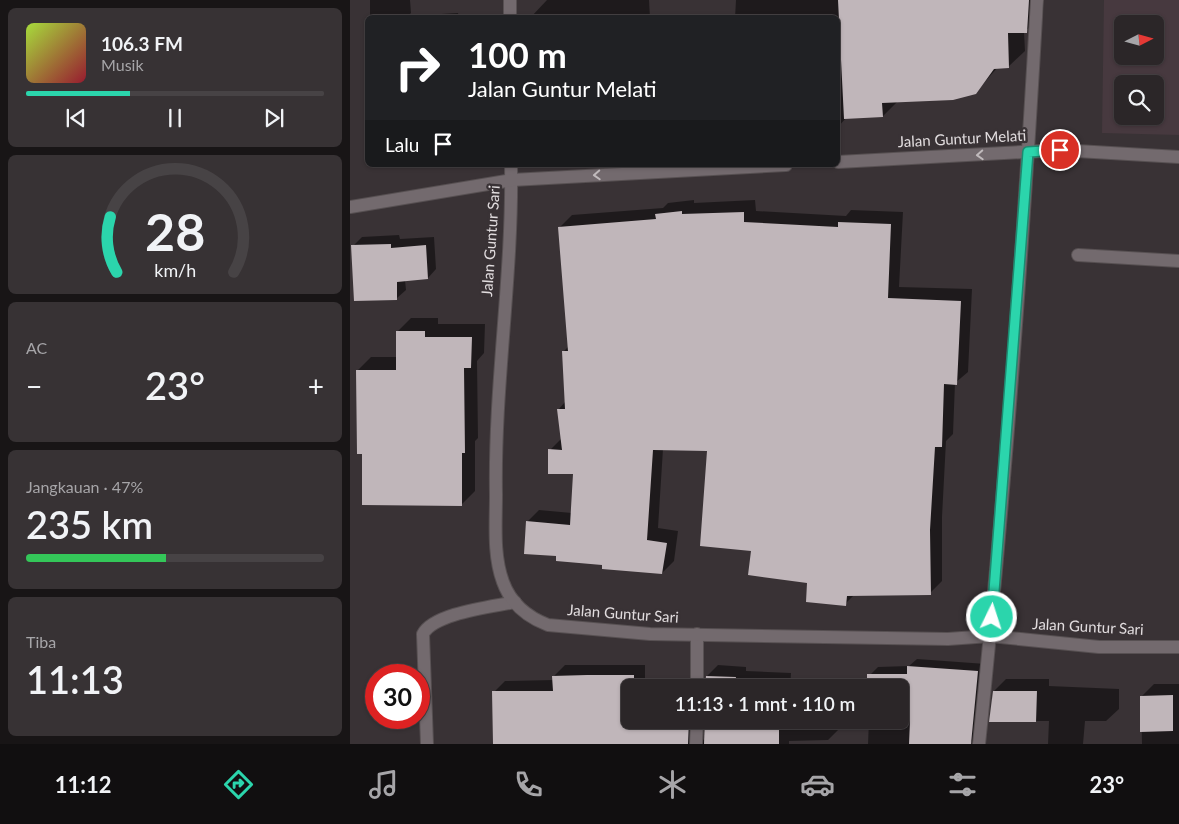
<!DOCTYPE html>
<html lang="id">
<meta charset="utf-8">
<style>
:root{--surface:#2b2628;--page:#373234;--text:#f1f3f6;--muted:#a6a5a8;--line:#474345;--accent:#2bd5ac}
body{margin:0;font-family:Lato,sans-serif;background:var(--page);color:var(--text);height:100vh;display:flex;flex-direction:column;font-size:19px;white-space:nowrap}
*{box-sizing:border-box;margin:0}
p{font-size:16px;color:var(--muted)}
.icon{flex:none;width:28px;height:28px;fill:none;stroke:currentColor;stroke-width:2;stroke-linecap:round;stroke-linejoin:round}
.map{position:relative;flex:1;overflow:hidden}
.drawer{display:flex;flex-direction:column;gap:8px;padding:8px;background:#181516;width:350px}
.drawer>*{flex:none}
.hud{position:absolute;left:15px;top:15px;width:475px;height:152px;border-radius:8px;box-shadow:0 1px 4px #0004,0 0 0 1px var(--line);background:#202124;color:#fff;overflow:hidden}
.needle{width:32px;rotate:84deg}
.buttons{position:absolute;left:764px;top:15px;display:grid;gap:10px}
.buttons a{display:grid;place-items:center;width:50px;height:50px;border-radius:8px;background:var(--surface);box-shadow:0 1px 4px #0004,0 0 0 1px var(--line);font-size:25px}
.speed{position:absolute;left:15px;top:664px;display:flex;gap:10px;font-size:25px;font-weight:700;text-align:center}
.speed>*{display:grid;place-content:center;width:65px;height:65px;border-radius:50%;background:var(--surface);box-shadow:0 1px 4px #0004,0 0 0 1px var(--line);line-height:1}
.speed .limit{border:8px solid #d22;background:#fff;color:#111}
.pin{position:absolute;display:grid;place-items:center;width:42px;height:42px;color:#fff;margin:-21px;border:2px solid #fff;border-radius:50%;box-shadow:0 1px 5px #0007}
.me{position:absolute;width:55px;margin:-28px;rotate:4deg;stroke-linejoin:round;filter:drop-shadow(0 0 4px #0008)}
.turn{display:flex;align-items:center;gap:18px;height:105px;padding:0 20px;font-size:22px}
.turn .icon{width:65px;height:65px;stroke-width:2.5}
.turn b{display:block;font-size:35px;line-height:42px}
.then{display:flex;align-items:center;height:48px;padding:0 20px;background:#0003;gap:10px;font-size:19px}
.big{font-size:38px;font-weight:600;line-height:1.1}
.drawer .tile{flex:1;display:flex;flex-direction:column;justify-content:center;gap:8px;min-width:0;padding:0 18px;border-radius:8px;background:var(--page)}
.drawer .dial{align-items:center;gap:0}
.dial svg{height:130px;overflow:visible;fill:none;stroke:var(--line);stroke-width:7;stroke-linecap:round;text-anchor:middle}
.dial text{fill:var(--text);stroke:none}
.song{display:flex;align-items:center;gap:15px}
.cover{width:60px;height:60px;border-radius:8px;background:linear-gradient(135deg,hsl(80 70% 55%),hsl(350 70% 35%))}
.played{height:5px;border-radius:2px;background:linear-gradient(90deg,var(--accent) 35%,var(--line) 35%)}
.keys{display:flex;justify-content:space-around;direction:ltr}
.heat{display:flex;justify-content:space-between;align-items:center;font-size:28px;direction:ltr}
.charge{height:8px;border-radius:4px;background:linear-gradient(90deg,#34c759 47%,var(--line) 0)}
.trip{position:absolute;left:271px;top:679px;width:288px;height:50px;border-radius:8px;background:var(--surface);box-shadow:0 1px 4px #0004,0 0 0 1px var(--line);font-weight:600;line-height:50px;text-align:center}
.dock{display:flex;height:80px;justify-content:space-around;align-items:center;background:#110f10;color:var(--muted)}
.dock .icon{width:35px;height:35px}
.dock .current{color:var(--accent)}
.dock b{font-size:22px;color:var(--text)}
main{display:flex;flex:1;min-height:0}
.map>svg:first-child{display:block}
.built{fill:#47393f;fill-rule:evenodd}
.shadow{fill:#0007}
.building{fill:#c0b6ba}
.lines{fill:none;stroke-linecap:round;stroke-linejoin:round}
.lane-casing{stroke:#575052;stroke-width:14}
.street-casing{stroke:#575052;stroke-width:14}
.secondary-casing{stroke:#575052;stroke-width:14}
.lane{stroke:#736a6e;stroke-width:12}
.street{stroke:#736a6e;stroke-width:12}
.secondary{stroke:#736a6e;stroke-width:12}
.oneway{stroke:#c0babc}
.route-casing{stroke:#1c8a70;stroke-width:12}
.route{stroke:#2bd5ac;stroke-width:9}
.labels{text-anchor:middle;stroke-width:5;stroke-linejoin:round;paint-order:stroke}
.street-label{font-size:15px;fill:#e1dcde;stroke:#393235}
</style>
<main>
<section class="drawer">
<div class="tile">
<div class="song"><i class="cover"></i><div><b>106.3 FM</b><p>Musik</p></div></div>
<div class="played"></div>
<div class="keys"><svg class="icon" aria-label="previous" viewBox="0 0 24 24"><path d="M18 5L8 12l10 7zM5 5v14"/></svg><svg class="icon" aria-label="pause" viewBox="0 0 24 24"><path d="M8 5v14M16 5v14"/></svg><svg class="icon" aria-label="next" viewBox="0 0 24 24"><path d="M6 5l10 7-10 7zM19 5v14"/></svg></div>
</div>
<div class="tile dial"><svg viewBox="0 0 100 80">
<path d="M14 69A42 42 0 1 1 86 69"/>
<path d="M14 69A42 42 0 0 1 10 35" stroke="#2bd5ac"/>
<text x="50" y="56" font-size="32" font-weight="700">28</text>
<text x="50" y="72" font-size="11">km/h</text>
</svg></div>
<div class="tile"><p>AC</p>
<div class="heat"><a>−</a><b class="big">23°</b><a>+</a></div>
</div>
<div class="tile"><p>Jangkauan · 47%</p><b class="big">235 km</b><div class="charge"></div></div>
<div class="tile"><p>Tiba</p><b class="big">11:13</b></div>
</section>
<div class="map">
<svg width="829" height="744" viewBox="0 0 829 744">
<rect width="100%" height="100%" fill="#393235"/>
<path class="built" d="M754,0H829V135L752,133ZM772,24H805V56H772ZM772,84H805V116H772Z"/>
<g class="shadow">
<path d="M20,0H60L61,13L58,16L108,13L109,18H20Z"/>
<path d="M197,0H299L300,18H180Z"/>
<path d="M386,0H694L693,16L674,32L675,51L658,67H648L625,93L548,101L533,116L496,118L488,127V18H385Z"/>
<path d="M344,200V203L405,200L406,211L496,216L501,210L553,212L549,287L622,289L618,372L605,383L603,434L596,441L592,517V581L580,593L505,594L495,604L402,550L358,450L313,449L308,528L328,531L324,561L312,573L208,555L177,522L189,510L222,513L225,473L200,450L212,438L208,410L215,402L213,352L219,346L210,227L222,215L313,208L318,203Z"/>
<path d="M49,235L50,239L84,237L86,269L78,278L55,280L56,290L47,298L3,246L12,237Z"/>
<path d="M61,318H88V324H135L134,353L127,361L128,438L125,441V491L111,505L14,453L7,371L21,357H47V332Z"/>
<path d="M567,659L636,664L623,744L619,737L620,744H518L519,720H550V688L520,675L528,667L559,666Z"/>
<path d="M215,665H295V680H351L357,684V676L368,665L396,667V671L441,673L440,688H280V720H350L349,736L355,741L356,720H490L489,729L478,740L439,741V744H144V692L155,681L204,680V676Z"/>
<path d="M656,679H699V686L769,689V709L756,721H735L733,744H741H698L699,721H641L644,691Z"/>
<path d="M804,684H829V744H792L791,697Z"/>
</g>
<g class="building">
<path d="M488,0H679L677,33H658L659,68L644,69L626,94L603,100L532,103L533,117L494,119Z"/>
<path d="M332,211V214L394,212V222L488,227V222L541,224L538,298L611,301L607,385L594,384L592,447H585L580,530L581,595L497,596L496,606L456,602L457,583L398,575L401,551L350,546L357,451L303,450L297,540L317,543L312,574L252,569V565L206,561V556L174,554L176,521L220,525L223,474H198V449L212,450L207,409H215L212,351H218L208,227L306,219L305,214Z"/>
<path d="M41,244V248L76,245L78,279L47,282V300L4,301L1,245Z"/>
<path d="M46,331H75V337H122L121,368H114L115,453H112V506L12,505V454H7L6,370H46Z"/>
<path d="M557,666L628,671L621,744H559L560,721L518,720H550V688H517V674H557Z"/>
<path d="M237,675H284V688H280V720H339L338,744H143L142,691H203L202,676Z"/>
<path d="M356,676L386,677L385,682L430,683V688H355Z"/>
<path d="M643,691H687L686,722H639Z"/>
<path d="M823,695V731L790,732V696Z"/>
<path d="M355,720H429V744H354Z"/>
</g>
<g class="lines">
<defs>
<path id="lane" d="M728,255L829,261"/>
<g id="street">
<path d="M347,688V634"/>
<path d="M77,744L73,634C84,613 142,607 165,602"/>
<path d="M346,744L347,720"/>
<path d="M629,744C655,497 673,248 687,0"/>
</g>
<g id="secondary">
<path d="M160,0V18"/>
<path d="M488,162L710,150L829,157"/>
<path d="M161,165C163,275 144,385 146,495C146,524 143,555 153,582C161,604 177,617 198,625L300,634L598,639L640,636L749,647H829"/>
<path d="M0,207L162,180L436,165"/>
</g>
</defs>
<use href="#lane" class="lane-casing"/>
<use href="#street" class="street-casing"/>
<use href="#secondary" class="secondary-casing"/>
<use href="#lane" class="lane"/>
<use href="#street" class="street"/>
<use href="#secondary" class="secondary"/>
</g>
<defs><path id="oneway-chevron" d="M-2-3.5L2.5 0L-2 3.5" fill="none" stroke-width="1.6" stroke-linecap="round" stroke-linejoin="round" transform="scale(1.25)"/></defs>
<g class="oneway">
<use href="#oneway-chevron" transform="translate(630 155) rotate(177)"/>
<use href="#oneway-chevron" transform="translate(247 175) rotate(177)"/>
</g>
<g class="lines">
<defs>
<path id="route" d="M642,617L678,152L710,150"/>
</defs>
<use href="#route" class="route-casing"/>
<use href="#route" class="route"/>
</g>
<g class="labels">
<g class="street-label">
<text transform="translate(612 139) rotate(-3)" y="5">Jalan Guntur Melati</text>
<text transform="translate(141 241) rotate(-86)" y="5">Jalan Guntur Sari</text>
<text transform="translate(273 614) rotate(4)" y="5">Jalan Guntur Sari</text>
<text transform="translate(738 627) rotate(3)" y="5">Jalan Guntur Sari</text>
</g>
</g>
</svg>
<div class="buttons">
<a><svg class="needle" viewBox="-14 -14 28 28"><path d="M0-13l5 13h-10z" fill="#e53935"/><path d="M0 13l5-13h-10z" fill="#a6a5a8"/></svg></a>
<a><svg class="icon" aria-label="search" viewBox="0 0 24 24"><circle cx="10" cy="10" r="6"/><path d="M15 15l6 6"/></svg></a>
</div>
<div class="speed"><div class="limit">30</div></div>
<div class="pin" style="left:710px;top:150px;background:#d93025"><svg class="icon" aria-label="arrive" viewBox="0 0 24 24"><path d="M6 21V4h12l-3 4 3 4H6"/></svg></div>
<svg class="me" style="left:642px;top:617px" viewBox="-20 -20 40 40"><circle r="17" fill="#2bd5ac" stroke="#fff" stroke-width="3"/><path d="M0-11L8 9 0 5-8 9z" fill="#fff"/></svg>
<div class="trip">11:13 · 1 mnt · 110 m</div>
<div class="hud">
<div class="turn"><svg class="icon" aria-label="right" viewBox="0 0 24 24"><path d="M7 20v-9h11M14 6l5 5-5 5"/></svg><div><b>100 m</b>Jalan Guntur Melati</div></div>
<div class="then">Lalu<svg class="icon" aria-label="arrive" viewBox="0 0 24 24"><path d="M6 21V4h12l-3 4 3 4H6"/></svg></div>
</div>
</div>
</main>
<nav class="dock">
<b>11:12</b>
<svg class="icon current" aria-label="directions" viewBox="0 0 24 24"><path d="M12 3l9 9-9 9-9-9zM9 14v-3h6M13 9l2 2-2 2"/></svg>
<svg class="icon" aria-label="music" viewBox="0 0 24 24"><path d="M9 18V5l10-2v13"/><circle cx="6" cy="18" r="3"/><circle cx="16" cy="16" r="3"/></svg>
<svg class="icon" aria-label="phone" viewBox="0 0 24 24"><path d="M5 4h4l2 5-3 2q2 4 5 5l2-3 5 2v4C11 20 4 13 5 4z"/></svg>
<svg class="icon" aria-label="climate" viewBox="0 0 24 24"><path d="M12 3v18M4 7l16 10M4 17L20 7"/></svg>
<svg class="icon" aria-label="car" viewBox="0 0 24 24"><path d="M5 17H2v-5l4-1 3-4h7l3 4 3 1v5h-3M9 17h6M6 11h13"/><circle cx="7" cy="17" r="2"/><circle cx="17" cy="17" r="2"/></svg>
<svg class="icon" aria-label="filters" viewBox="0 0 24 24"><path d="M4 7h16M4 17h16"/><circle cx="9" cy="7" r="2"/><circle cx="15" cy="17" r="2"/></svg>
<b>23°</b>
</nav>
